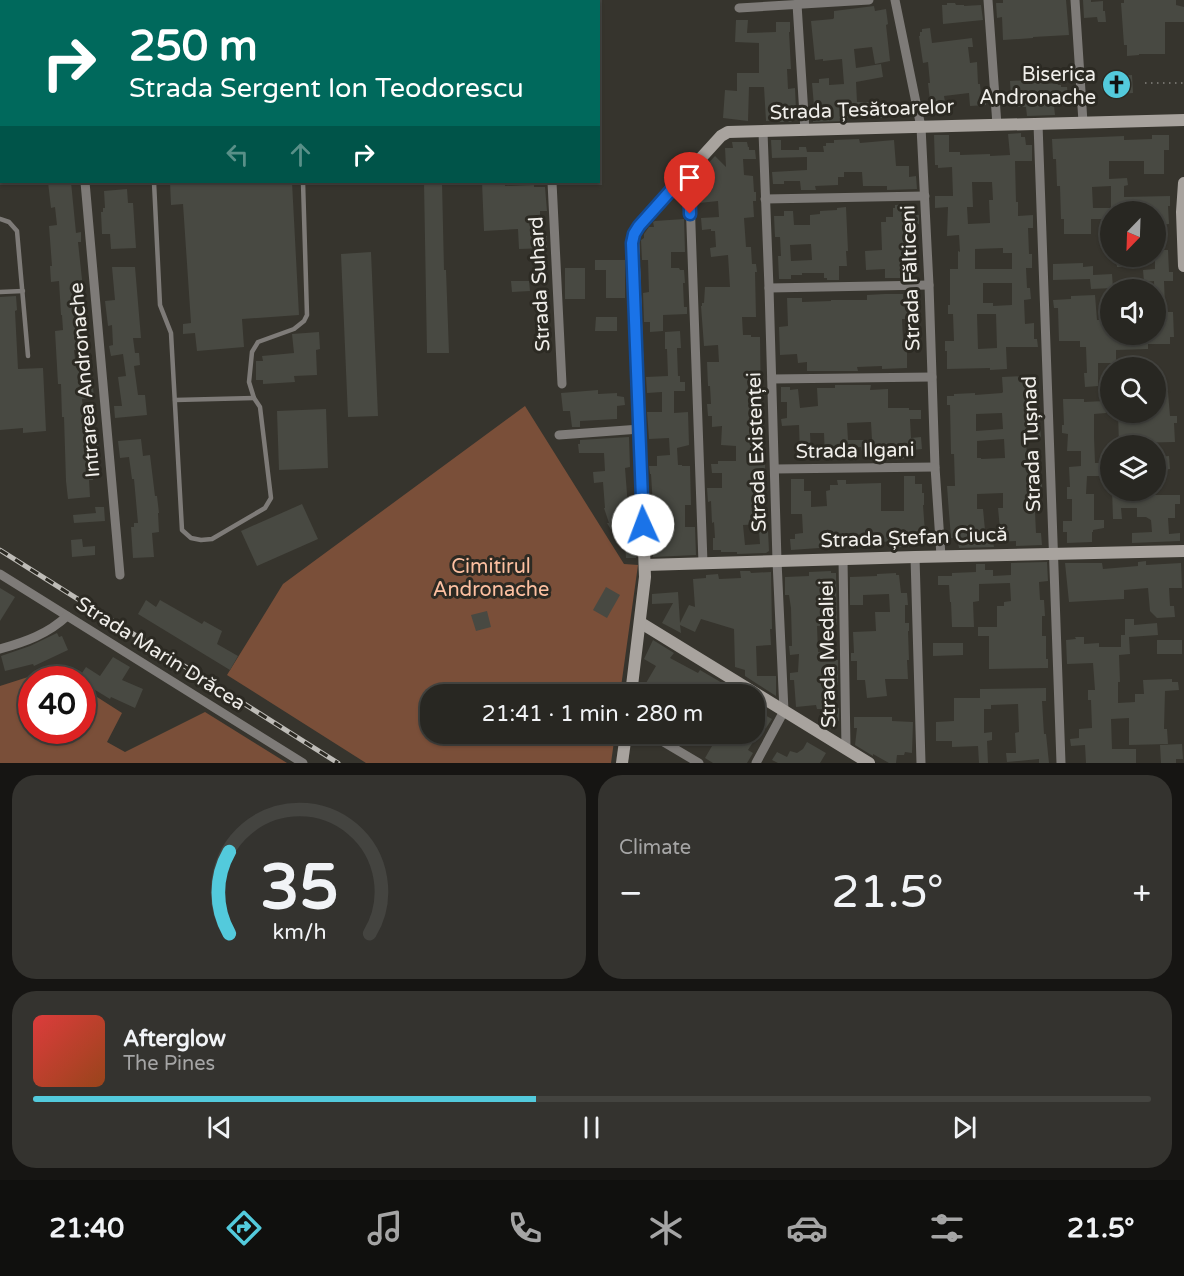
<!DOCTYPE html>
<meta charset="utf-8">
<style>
:root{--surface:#282722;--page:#34332f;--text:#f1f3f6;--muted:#a5a5a5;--line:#444440;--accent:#53cadc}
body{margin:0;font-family:"Varela Round",sans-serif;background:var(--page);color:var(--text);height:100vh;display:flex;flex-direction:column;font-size:22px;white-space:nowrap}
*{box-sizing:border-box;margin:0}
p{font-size:20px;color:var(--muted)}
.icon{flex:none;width:33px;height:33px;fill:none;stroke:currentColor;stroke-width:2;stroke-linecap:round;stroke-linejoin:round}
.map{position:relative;height:763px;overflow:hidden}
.side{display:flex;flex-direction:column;gap:12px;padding:12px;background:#161513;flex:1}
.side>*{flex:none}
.banner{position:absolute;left:0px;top:0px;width:600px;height:183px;box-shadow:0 2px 4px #0004,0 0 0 2px var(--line);background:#00695c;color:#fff;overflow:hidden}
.needle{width:39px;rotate:203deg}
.tools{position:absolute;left:1100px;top:201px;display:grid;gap:12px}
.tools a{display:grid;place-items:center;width:66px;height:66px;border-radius:50%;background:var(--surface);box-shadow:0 2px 4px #0004,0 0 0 2px var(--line);font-size:30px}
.speed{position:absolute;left:18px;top:666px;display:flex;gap:12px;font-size:30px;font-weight:700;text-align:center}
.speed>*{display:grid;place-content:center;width:78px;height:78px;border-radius:50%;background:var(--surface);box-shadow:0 2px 4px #0004,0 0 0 2px var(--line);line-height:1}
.speed .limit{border:9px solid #d22;background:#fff;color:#111}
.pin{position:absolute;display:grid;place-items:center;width:51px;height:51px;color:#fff;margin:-62px -26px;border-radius:50% 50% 50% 0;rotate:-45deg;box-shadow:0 0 6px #0007}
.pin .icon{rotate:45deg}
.me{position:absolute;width:66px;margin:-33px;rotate:358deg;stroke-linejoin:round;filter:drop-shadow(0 0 4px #0008)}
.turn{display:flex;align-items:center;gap:21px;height:126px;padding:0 30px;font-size:27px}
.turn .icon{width:78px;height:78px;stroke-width:2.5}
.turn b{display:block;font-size:42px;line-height:51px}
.lanes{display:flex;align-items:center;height:57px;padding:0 30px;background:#0003;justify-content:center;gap:30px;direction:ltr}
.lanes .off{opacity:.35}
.big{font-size:45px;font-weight:600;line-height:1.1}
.side .tile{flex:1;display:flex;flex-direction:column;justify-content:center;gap:9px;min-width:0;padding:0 21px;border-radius:24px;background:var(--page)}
.side .dial{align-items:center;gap:0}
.dial svg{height:156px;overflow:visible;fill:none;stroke:var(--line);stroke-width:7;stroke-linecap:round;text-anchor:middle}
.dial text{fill:var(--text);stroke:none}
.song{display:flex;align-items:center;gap:18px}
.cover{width:72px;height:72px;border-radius:9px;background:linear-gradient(135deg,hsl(0 70% 55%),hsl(20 70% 35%))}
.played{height:6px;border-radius:3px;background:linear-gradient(90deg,var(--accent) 45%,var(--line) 45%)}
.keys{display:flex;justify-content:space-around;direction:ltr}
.heat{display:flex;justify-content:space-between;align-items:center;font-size:33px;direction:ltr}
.side .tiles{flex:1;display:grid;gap:12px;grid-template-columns:1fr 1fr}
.tile:last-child{grid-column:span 2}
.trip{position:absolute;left:420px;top:684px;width:345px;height:60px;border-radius:24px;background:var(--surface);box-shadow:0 2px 4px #0004,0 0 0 2px var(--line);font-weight:600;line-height:60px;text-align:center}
.dock{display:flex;height:96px;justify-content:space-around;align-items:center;background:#10100e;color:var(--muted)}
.dock .icon{width:42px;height:42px}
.dock .on{color:var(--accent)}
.dock b{font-size:27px;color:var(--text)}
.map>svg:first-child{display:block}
.green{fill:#7a4f39}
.building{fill:#484942;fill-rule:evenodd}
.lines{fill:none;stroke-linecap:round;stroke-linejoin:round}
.path{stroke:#85837d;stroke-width:1.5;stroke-dasharray:1.5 4.5;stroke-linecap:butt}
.lane{stroke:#7e7b78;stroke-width:4.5}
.street{stroke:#7e7b78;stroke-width:9}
.secondary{stroke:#a8a39e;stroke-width:12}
.rail-casing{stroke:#bebcb7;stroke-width:5}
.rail{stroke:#2c2a23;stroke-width:3;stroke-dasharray:9;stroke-linecap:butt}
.route-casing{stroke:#114b97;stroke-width:15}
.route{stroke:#1a73e8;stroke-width:10}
.labels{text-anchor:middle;stroke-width:6;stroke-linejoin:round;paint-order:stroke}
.poi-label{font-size:20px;fill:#f0eeea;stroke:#2c2a23;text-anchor:end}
.street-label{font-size:20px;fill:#f0eeea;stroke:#2c2a23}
.park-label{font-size:20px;fill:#fdc0a1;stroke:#2c2a23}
</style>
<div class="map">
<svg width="1184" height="763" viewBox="0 0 1184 763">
<rect width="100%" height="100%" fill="#36342d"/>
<g class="green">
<path d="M525,406L624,564L638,565L620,694H430V734H615L611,763H366L227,675L283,584Z"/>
<path d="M53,669L69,679L32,680V730H82L83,688L122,713L107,742L125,752L205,712L287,763H0V686Z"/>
</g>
<g class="building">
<path d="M1003,0H1066L1069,35L1033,37V38L1003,40L1002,17L997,18L996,3H1003Z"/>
<path d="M1083,0H1091V2L1103,1V11H1105L1106,22H1098L1097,17L1084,18Z"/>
<path d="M1124,0H1176V5L1184,7V22H1165V54H1139V55L1127,56V45H1124L1121,3H1124Z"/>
<path d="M947,3H955L956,5H964V6L981,5L983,20L943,24L942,5H947Z"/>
<path d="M874,6L875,11L886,9L888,24L886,25L890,61L875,64L872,47L854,49L856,68L881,64L883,77L856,82L857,102H884V118H869V112L851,113V116H848V121L813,122L812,106H814L812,83H819V79L829,78V85L844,84L842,59L823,61V59L815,60L811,21L833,19L834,18V11Z"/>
<path d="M736,20H748L747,33L776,32V22H790V32H789L791,69H787L788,89L795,88L796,110H792V122H780L779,120L766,121L764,87H749L748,121L723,118L725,90L737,91V73H759V43L735,42Z"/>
<path d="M930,28L932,43L972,38L973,47H968L970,63L977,62L978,84H980L981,95H986V105L970,106L969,93L944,96L946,107L931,110L928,83H930L928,62L923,63L919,36H920V32H922V29Z"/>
<path d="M1113,74L1118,76L1132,75L1133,93L1119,94L1114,96L1102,90L1101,86L1102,83Z"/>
<path d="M1045,79V84L1057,83L1058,85H1061V87H1067L1068,96H1073V105L1054,106L1055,115L1027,116L1026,107H1010L1009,98H1011L1010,81Z"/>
<path d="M1021,133V137H1025L1026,145H1032V161H1015L1016,202H1018V216L1033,215V228H1028L1029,254H1032V268H1026L1027,288H1030L1031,299L1024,300L1025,324L1034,323V339H1037L1038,347H1006L1007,369L990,370V368L947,369V351H945V341H954L953,314H948V305H950V269H958V251L960,252L959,235L947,236L948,207L935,208V196H953L952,167L938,168V165H935L934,135H949V152H960V155L990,154V156L1010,155L1008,134ZM972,182H992L993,200H989L990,223L968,224L967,207H973ZM1003,248V253H1012V269H975V249ZM983,283H1012V305L993,306V303H983ZM977,314H996L997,348L978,349Z"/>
<path d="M1152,135H1169V150H1164V174H1144V161H1109V179L1127,178L1128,185L1124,186V197L1170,196V206H1168L1169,224L1155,225V212H1141V207L1111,208V186L1092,187L1093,208H1110V219H1091V234H1064V219H1061L1060,186H1057L1056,159H1053L1052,139L1124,136V140L1152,139Z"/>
<path d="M859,139L860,143L894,140L896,166H909V177L916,176L917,189L887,190V186H863L862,172H844V177H838V185L815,186L816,190H801L800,181H784V184H773L772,172L807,170V157L772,158L771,140H781V150H799V147H806L807,152H824L823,146H826V143H834V140Z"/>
<path d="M732,142H747L748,147H749V150H755L756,159H743L744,175L753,176L754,192H756V201H753L754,217L744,218L746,247H751L752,264H756L757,272H755L756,317H742L743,335H751V337H760L761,405H764V431H758V435H755V454H757V463H765V472H758V496H762L763,524L743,525L745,545L760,544L759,531H768L769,551L766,553L737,554V552H721V550H713V538H715L714,522L712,523L711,501L708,502L707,488H722V473H712L711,464H718V461H736V446L721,445L722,426L712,427V416H708L707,404H711L710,386H708L707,362H719L718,345L704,346L701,306H702V303H704L705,287H730L728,255L711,257L710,248L716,247L715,231H711V229L702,230L701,218L719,217L718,201L699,203L697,178H700V172L715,156L726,167L725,148H733Z"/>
<path d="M48,182H71L76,233L81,232V242H78L84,298H76L78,319H83L84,327H79L84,349L74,350L76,368H79L80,378L92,377L94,398L82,399L85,428H93V443H98L99,456H92L93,480H89L90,497L68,499L66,481L64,417H62L61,384H58L55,331L63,330L62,315H61L59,281L51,282L50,266H52L49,226L57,225L55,207L51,208Z"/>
<path d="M170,182H292L299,315L242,319L244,347L197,351L195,333L183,334V324L191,323L183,204L171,205Z"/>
<path d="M424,182H442L444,270H446L449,353H427Z"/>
<path d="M482,182H505V186L534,185V187H545L547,211H540V236H547V248L519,249L518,229L484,231Z"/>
<path d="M127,189L128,203H133L136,248L111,249L110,234H102L101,212H103V208H105L104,191Z"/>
<path d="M910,204V215H919V224H914V234H910L911,262H902V278H885V269L866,270L865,251L882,250L881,222H886V217H893V208H895V205Z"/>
<path d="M846,207L848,251H846L847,266H839V280H827V278H824V273H802V275H791V279H779L778,256H781L780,237H775L774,216H784V211H793L794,225H810V215L820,214V211L837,210V208ZM811,244L812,260L791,261L790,245Z"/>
<path d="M684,219L685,252H671V268H679L680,270H684L685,283H683L684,307H687V314L663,315V331L650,332V322H644L643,293L649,292L648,260H642L641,240L644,238V234L649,227H654L653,222L655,221Z"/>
<path d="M1155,250H1168L1169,272H1173V281H1164L1165,305H1167V312H1173L1174,337H1170V344H1148V349L1116,350V363H1098V386L1085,387L1084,373H1087L1086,347H1080V341H1059L1058,308H1054L1053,300L1071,299V296L1095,295L1097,320H1104V330H1107V334H1155L1154,281L1144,282L1143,270L1155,269Z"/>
<path d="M371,252L378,416L348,417L341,254Z"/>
<path d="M1116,256H1135V267H1117Z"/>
<path d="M595,260H625V298H606V270H595Z"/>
<path d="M1083,263V267L1093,266V275L1112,274L1113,288L1091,289L1090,279L1053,280V264Z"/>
<path d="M112,267H135L141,338H133L135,353H139L140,365L134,366L138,395H145L147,415L115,418L114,406H122L118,377L126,376L123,354L111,356L109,346L113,345L112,325L108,326L105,301L115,300Z"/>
<rect x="565" y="268" width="20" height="31"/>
<path d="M511,281H529L530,291L512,292Z"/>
<path d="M885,294H903V305H909L910,319H902L903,339L918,338V350L907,351V368L882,369V366L857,367L858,371H807V362L798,363L797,354L780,355L779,327L788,326L787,298H802V302L831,301V300H867V295Z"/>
<path d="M16,296L17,310L15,311L18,369L43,368L46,431L23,433V428L0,430V297Z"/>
<path d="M596,317H617V331H595Z"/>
<path d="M680,331L681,348H677L678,376H680V382H685V391H674V413L688,412L689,445L677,448L678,465H682V466H690L691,505H685V527H695L696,555L653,557L651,527H655L654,521H662L661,506H653L651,474H650L649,466H657V456L670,455L669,438L649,439L647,412H662V392L647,393L646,377L668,376L667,349H665V332Z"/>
<path d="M319,332L320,349L316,350L317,375L294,376L295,382L263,384V380H256V361H263L262,356L294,353L292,334Z"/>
<path d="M1025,376V380H1028L1030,413H1039L1041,439H1026L1027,458H1036L1038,483H1042V493H1037V511L1035,512L1036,533H1041L1042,545L1016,546V541L993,542L994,547L959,548L957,538H951L949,513L947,486H955L954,454H951L950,405H947V396H954V394L975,393V395L1002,393L1003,392L1002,377ZM1002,413L1003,429L976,431V414ZM1004,439L1005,458L981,459V458H977V441ZM1003,493V508H998L1000,529L985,530L983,509H977V494Z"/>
<path d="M835,385H871L870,390L888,389V408H909V410H921V419H910L911,438L921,437L922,449L904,451V459L882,460V458H868V455H865V452H862L861,447L845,448L846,456L825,458L824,433H810L811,456H800L799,425L782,426L781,419L787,418V402H781V387H790V390L798,389L800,408L818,406L817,388H835ZM871,422L872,440H848L847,423Z"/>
<path d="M598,390V394L617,393V396L624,397L625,405L617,406V419L580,421V427H572L570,411H563L561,393Z"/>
<path d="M1168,392L1170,416H1177V423H1174L1175,442L1128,443V446H1119L1118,412H1155V393Z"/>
<path d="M1063,399H1084V402L1105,401L1106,413L1094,414V437L1095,463H1103L1104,476H1087L1086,494H1094V520H1104V528L1093,530V532H1092V542L1067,543V532H1063V521H1072V499H1067V487H1070L1069,467L1081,466V451H1067L1068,434L1062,433V425H1064Z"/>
<path d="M326,409L328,468L279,470L277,411Z"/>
<path d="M629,437L630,467L625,468L628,507H632L633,528H635L636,558H626L625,543H620L616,533H613L607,523H609L604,508H605L603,482L594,483L593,472L605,471L604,453H579L578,444H580V440Z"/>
<path d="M141,439L143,456L150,455L155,496H157L159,513H158L159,532L152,533L154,557L133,558L131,527H134V523H138L134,479H132L129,457L120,458L118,441Z"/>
<path d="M1169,456L1170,469L1155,471V457Z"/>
<path d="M904,476H915V484H922V493H924V505H923L925,533H929L930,543L909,544V547H894V541L870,543V539L847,541V546L791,550L790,539H795V534L803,533L802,514H791V479H804V491H811V507L827,506L826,491L830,490V485H838L837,480H846V484L881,483V511H904Z"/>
<path d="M1112,490H1120V496H1136V490H1152V495H1180V504H1175V518H1168L1169,534L1180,533V541L1132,543V533L1152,532L1151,520L1146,517H1137V508H1121L1122,519H1113Z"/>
<path d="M302,504L318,539L257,566L241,531Z"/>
<path d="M95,507H104L105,521L74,523L73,515L96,513Z"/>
<path d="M82,539L83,547L95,546V555L72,557L71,540Z"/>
<path d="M1146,561V565L1181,563L1182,588H1169L1170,606H1174L1175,617L1157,618L1150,611L1148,588L1124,590V599L1069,602L1065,563H1102L1103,569L1138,566V562Z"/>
<path d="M1047,562L1048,581L1039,582L1040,600H1044L1045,616H1042V636H1046V659H1048V668L989,669V636H978V627H997V606H1004V602L1011,601L1010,583L979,584V601L973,602L974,627H952L951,602H950L949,585H938V576H952V573L976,572V564H985V570H993V576L1011,575V563Z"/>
<path d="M740,571H750L751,573L771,572L772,629H770L771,645L756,646L757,676H776V696L745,676V670L735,667L734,629L701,619L695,632L680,625L681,633L662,623L673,603L652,604V594L678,592L680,623L689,605L695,607L693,579L706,578V575L718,574L719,579L741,578Z"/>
<path d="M831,571V573H836L837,625L817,626L818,652L830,651V660H838V685H831V702H835L836,708H839V721H833L834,730L823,725L822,709H817L816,705L796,707L794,680H790V673L798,672L799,654L790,655L789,646H792L791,608L789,595H785V577L809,576V572Z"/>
<path d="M896,573V575H899L901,593H907L908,605H905V623H909V631H908L909,660H907L908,679H885L887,696L867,698L865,680H857V661H851V653H854L853,632L876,631L875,612H890L889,594L863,595V605H850V577L877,576V574Z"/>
<path d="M606,587L620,595L607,618L593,610Z"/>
<path d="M0,588L15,597L0,621Z"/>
<path d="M146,600L156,607L160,600L202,624L204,621L222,631L217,644L238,656L230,670L138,614Z"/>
<path d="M487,611L491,627L476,631L471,615Z"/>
<path d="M1125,619H1134V625L1157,623L1158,635L1129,637L1130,654L1119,655L1120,682H1118V703L1135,702V694H1144L1143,680L1172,679V682H1178L1179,690L1165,691L1164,729H1167L1168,744L1129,745V718L1111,719L1112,749H1136V763H1086L1085,745L1071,746L1070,739L1079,738V729L1092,728L1091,700H1088V690H1095L1093,663L1067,664L1066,640L1076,639L1075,637H1084V644L1099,643V647H1121V635H1125Z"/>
<path d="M57,633L59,637L62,636L68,650L34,666L33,664L5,671L1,656L30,646Z"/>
<path d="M653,640L674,653L670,658L698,673L700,670L741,694H639L641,682L646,683L656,666L644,659Z"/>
<rect x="1157" y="640" width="25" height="14"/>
<path d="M933,643H963V655L933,656Z"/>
<path d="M113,657L130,667L122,680L143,689L135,708L111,697L110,699L82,682V680L78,679L86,667L100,676Z"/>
<path d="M1046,688V701H1042L1044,734H1046L1049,763H1039V759L1007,762L1006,753H1016L1015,733L1019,732L1018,704L991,705V709H984V733L992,732V740L987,741L988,763H979L978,746L952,747V741H936V722L954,721V698H980V689Z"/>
<path d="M754,709L772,719L766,728L754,722Z"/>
<path d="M854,717H892V721L913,722L912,753L905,752L904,755H897L896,763H889L873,754V756L855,745L857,728H854Z"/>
<path d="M719,734H758L748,750L753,753L747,763H713L705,758Z"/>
<path d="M807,742L826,753L820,763H778L772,760L777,752L787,757L790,751L797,753L803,749Z"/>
<path d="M1182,744L1183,759H1176V763H1161L1160,745Z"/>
</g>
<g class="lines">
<path class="path" d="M1145,83H1184"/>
<g class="lane">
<path d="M290,0L291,2"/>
<path d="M154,182L160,305L171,333L182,530L191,538L201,540L212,539L265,508L271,498L260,407L254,398L249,382L252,352L258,342L294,329L304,321L307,315L303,182"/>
<path d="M0,219L9,222L17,231L28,356"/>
<path d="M0,292L23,291"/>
<path d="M175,400L254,398"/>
</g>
<g class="street">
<path d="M72,0L77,2"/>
<path d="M544,0V2"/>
<path d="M895,0L921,127L929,285L935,467L941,556"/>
<path d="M988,0L997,125"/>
<path d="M1075,0L1083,122"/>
<path d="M797,4L805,131"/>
<path d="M739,8L869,0"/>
<path d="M1038,124L1061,763"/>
<path d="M689,170L703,563"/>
<path d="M85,182L120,575"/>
<path d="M552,182L562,384"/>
<path d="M765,199L925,196"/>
<path d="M769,288L929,285"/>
<path d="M772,379L932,377"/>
<path d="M559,435L640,429"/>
<path d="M775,469L935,467"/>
<path d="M915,557L921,763"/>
<path d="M843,559L846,749"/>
<path d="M0,574L303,763"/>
<path d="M0,649C25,642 48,634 67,616"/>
<path d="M650,734L699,763"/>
<path d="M756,763L784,711L777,561L769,288L763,132"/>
</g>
<g class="secondary">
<path d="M140,0L141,2"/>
<path d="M102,2L104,0"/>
<path d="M226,2L230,0"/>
<path d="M0,100L2,99"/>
<path d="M1184,183L1182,212L1184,266"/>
<path d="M645,565L915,557L1184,551"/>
<path d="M641,623L869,763"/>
<path d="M631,694L645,577L633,238L639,226L721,136L728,132L1184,120"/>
<path d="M622,763L626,734"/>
</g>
<defs>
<path id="rail" d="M0,550L338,763"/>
</defs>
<use href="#rail" class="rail-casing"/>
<use href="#rail" class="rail"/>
</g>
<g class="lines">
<defs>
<path id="route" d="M643,525L632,243L634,234L639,226L689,170L690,214"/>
</defs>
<use href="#route" class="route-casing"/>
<use href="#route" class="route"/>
</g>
<defs>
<symbol id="church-disc" viewBox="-11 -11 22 22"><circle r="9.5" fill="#53cadc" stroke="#2c2a23"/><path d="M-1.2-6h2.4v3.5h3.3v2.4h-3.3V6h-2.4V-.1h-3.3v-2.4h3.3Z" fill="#111"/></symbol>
</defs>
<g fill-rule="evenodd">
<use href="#church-disc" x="1100" y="68" width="33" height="33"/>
</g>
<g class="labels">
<g class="poi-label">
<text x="1096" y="81">Biserica<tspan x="1096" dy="23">Andronache</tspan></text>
</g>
<g class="street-label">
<text transform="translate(862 109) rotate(-2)" y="7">Strada Țesătoarelor</text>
<text transform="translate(910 278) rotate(-92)" y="7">Strada Fălticeni</text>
<text transform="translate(539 284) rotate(-93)" y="7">Strada Suhard</text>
<text transform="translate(84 380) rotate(-95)" y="7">Intrarea Andronache</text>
<text transform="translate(1031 444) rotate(-92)" y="7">Strada Tușnad</text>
<text transform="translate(855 450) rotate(-1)" y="7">Strada Ilgani</text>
<text transform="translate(756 452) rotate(-92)" y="7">Strada Existenței</text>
<text transform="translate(914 537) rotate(-2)" y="7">Strada Ștefan Ciucă</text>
<text transform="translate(161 653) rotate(32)" y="7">Strada Marin Drăcea</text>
<text transform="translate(827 654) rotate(-91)" y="7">Strada Medaliei</text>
</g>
<g class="park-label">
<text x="491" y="573">Cimitirul<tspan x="491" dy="23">Andronache</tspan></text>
</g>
</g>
</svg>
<div class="tools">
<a><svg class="needle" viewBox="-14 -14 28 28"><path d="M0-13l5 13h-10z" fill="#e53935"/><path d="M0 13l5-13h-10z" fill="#a5a5a5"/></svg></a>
<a><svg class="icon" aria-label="sound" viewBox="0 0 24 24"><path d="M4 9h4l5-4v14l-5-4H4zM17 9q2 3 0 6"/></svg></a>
<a><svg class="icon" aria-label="search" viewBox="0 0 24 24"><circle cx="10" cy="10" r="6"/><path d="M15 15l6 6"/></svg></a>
<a><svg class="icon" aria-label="layers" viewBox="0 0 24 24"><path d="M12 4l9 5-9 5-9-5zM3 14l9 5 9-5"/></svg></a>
</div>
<div class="speed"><div class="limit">40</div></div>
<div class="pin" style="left:690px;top:214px;background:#d93025"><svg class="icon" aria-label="arrive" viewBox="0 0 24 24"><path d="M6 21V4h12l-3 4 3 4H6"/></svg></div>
<svg class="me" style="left:643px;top:525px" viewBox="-20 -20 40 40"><circle r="19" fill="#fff"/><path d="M0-13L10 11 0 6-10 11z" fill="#1a73e8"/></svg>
<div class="trip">21:41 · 1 min · 280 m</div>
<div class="banner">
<div class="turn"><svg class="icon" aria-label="right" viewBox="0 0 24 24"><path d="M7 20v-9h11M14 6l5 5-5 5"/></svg><div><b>250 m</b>Strada Sergent Ion Teodorescu</div></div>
<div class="lanes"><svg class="icon off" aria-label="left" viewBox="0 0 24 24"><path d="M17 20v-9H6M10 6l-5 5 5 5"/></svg><svg class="icon off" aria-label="ahead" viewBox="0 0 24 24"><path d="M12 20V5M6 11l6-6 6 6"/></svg><svg class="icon" aria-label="right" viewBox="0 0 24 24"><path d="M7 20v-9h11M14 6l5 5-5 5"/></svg></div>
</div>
</div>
<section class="side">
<div class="tiles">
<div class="tile dial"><svg viewBox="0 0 100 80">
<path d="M14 69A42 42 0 1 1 86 69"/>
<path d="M14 69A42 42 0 0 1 14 27" stroke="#53cadc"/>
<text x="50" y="56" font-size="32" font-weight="700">35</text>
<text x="50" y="72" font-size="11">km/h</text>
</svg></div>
<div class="tile"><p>Climate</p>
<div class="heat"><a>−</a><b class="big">21.5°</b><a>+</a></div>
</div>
<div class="tile">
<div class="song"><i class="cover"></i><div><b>Afterglow</b><p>The Pines</p></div></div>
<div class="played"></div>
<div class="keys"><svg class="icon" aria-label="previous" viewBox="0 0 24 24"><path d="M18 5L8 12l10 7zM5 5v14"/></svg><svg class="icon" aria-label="pause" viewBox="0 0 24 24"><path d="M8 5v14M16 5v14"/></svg><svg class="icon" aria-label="next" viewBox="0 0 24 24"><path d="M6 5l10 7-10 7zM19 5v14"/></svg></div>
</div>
</div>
</section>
<nav class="dock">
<b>21:40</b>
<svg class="icon on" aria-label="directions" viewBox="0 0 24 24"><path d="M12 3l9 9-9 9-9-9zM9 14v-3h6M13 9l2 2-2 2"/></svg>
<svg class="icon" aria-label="music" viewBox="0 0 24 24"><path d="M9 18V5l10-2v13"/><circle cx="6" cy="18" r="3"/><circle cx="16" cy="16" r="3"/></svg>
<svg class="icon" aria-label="phone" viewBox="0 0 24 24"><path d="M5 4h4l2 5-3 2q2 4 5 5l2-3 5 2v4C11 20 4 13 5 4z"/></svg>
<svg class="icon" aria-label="climate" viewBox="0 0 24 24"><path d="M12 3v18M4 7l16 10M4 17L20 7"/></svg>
<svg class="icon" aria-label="car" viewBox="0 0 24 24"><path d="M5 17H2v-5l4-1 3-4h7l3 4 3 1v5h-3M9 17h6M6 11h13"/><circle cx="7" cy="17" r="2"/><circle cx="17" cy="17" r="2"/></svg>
<svg class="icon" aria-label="filters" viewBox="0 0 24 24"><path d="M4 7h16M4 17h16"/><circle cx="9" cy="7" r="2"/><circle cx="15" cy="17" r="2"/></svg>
<b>21.5°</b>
</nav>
